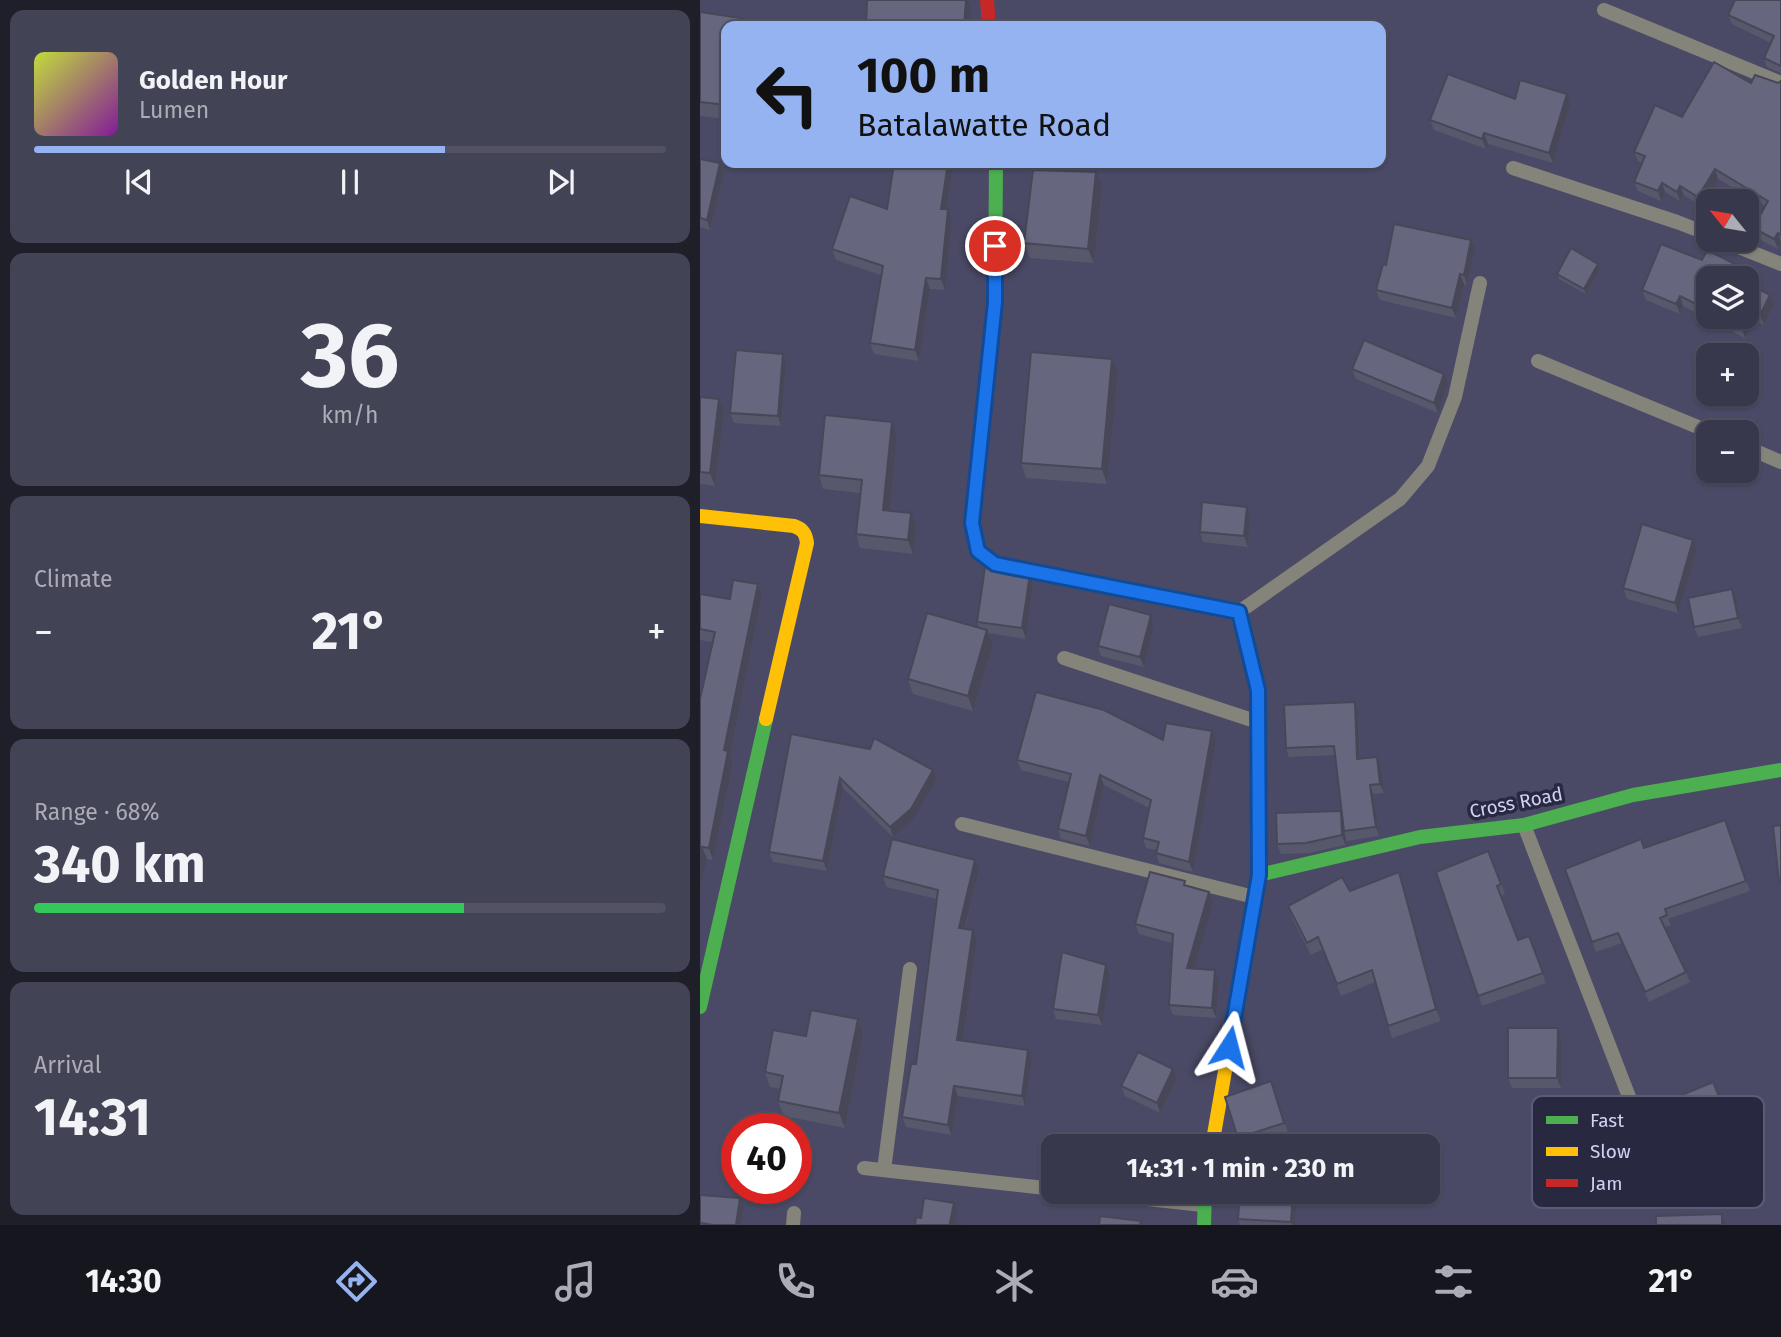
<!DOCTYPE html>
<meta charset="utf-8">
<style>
:root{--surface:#38384c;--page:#434356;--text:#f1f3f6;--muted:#abacb5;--line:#525264;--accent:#95b2f1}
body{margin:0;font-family:"Fira Sans",sans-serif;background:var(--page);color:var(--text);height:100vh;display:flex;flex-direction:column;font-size:26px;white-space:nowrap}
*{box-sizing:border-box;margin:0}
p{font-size:23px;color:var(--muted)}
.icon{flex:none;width:38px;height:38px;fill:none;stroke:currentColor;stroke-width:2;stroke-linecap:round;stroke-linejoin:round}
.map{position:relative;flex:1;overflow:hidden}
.drawer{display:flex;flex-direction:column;gap:10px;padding:10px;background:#1f1f2a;width:700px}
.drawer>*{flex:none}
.top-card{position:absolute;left:21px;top:21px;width:665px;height:147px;border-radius:14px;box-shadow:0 2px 5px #0004,0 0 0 2px var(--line);background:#95b2f1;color:#111;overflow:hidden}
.needle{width:46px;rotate:300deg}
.fabs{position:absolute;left:996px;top:189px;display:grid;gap:14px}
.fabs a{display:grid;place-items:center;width:63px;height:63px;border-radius:14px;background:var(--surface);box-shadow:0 2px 5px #0004,0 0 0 2px var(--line);font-size:35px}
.speed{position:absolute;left:21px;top:1113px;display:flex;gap:14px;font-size:35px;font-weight:700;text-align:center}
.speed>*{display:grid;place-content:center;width:91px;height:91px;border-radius:50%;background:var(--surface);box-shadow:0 2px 5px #0004,0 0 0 2px var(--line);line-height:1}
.speed .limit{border:10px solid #d22;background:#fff;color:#111}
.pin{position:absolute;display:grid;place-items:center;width:60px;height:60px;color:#fff;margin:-30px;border:4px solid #fff;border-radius:50%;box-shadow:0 2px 7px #0007}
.me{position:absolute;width:77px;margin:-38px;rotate:9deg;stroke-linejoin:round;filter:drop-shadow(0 0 5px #0008)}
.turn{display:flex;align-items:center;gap:24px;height:147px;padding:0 21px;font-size:32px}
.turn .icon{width:91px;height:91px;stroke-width:2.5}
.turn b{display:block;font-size:49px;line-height:60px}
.big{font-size:52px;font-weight:700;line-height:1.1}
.drawer .tile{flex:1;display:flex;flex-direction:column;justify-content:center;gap:10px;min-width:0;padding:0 24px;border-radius:14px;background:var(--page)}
.drawer .dial{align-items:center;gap:0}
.dial b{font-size:91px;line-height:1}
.song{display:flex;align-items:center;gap:21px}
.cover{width:84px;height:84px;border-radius:10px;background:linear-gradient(135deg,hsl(70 70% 55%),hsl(290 70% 35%))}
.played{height:7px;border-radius:4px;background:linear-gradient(90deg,var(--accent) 65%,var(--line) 65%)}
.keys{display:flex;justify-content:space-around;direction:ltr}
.heat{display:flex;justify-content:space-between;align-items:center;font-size:38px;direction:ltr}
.charge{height:10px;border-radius:5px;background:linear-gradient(90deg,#34c759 68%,var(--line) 0)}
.trip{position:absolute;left:341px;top:1134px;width:399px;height:70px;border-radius:14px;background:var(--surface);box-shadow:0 2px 5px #0004,0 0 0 2px var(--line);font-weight:700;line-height:70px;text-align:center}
.tab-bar{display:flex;height:112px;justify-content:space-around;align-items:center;background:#16161e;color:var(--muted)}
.tab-bar .icon{width:49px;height:49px}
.tab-bar .selected{color:var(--accent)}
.tab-bar b{font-size:32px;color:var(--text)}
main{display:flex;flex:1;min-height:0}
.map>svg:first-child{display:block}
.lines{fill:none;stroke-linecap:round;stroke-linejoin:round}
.street{stroke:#85847b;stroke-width:14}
.fast{stroke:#4caf50;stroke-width:14}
.slow{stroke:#ffc107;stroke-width:14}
.jam{stroke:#c62828;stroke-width:14}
.wall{fill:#58586c}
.shaded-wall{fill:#474758}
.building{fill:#66667e;stroke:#474758;stroke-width:2}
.route-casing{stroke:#114b97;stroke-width:18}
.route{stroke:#1a73e8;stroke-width:12}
.labels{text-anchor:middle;stroke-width:7;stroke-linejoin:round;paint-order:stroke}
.street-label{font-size:19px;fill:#d1d2f2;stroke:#292841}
.key{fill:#292841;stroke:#5b5b76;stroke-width:2}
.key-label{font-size:19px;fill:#d1d2f2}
</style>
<main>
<section class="drawer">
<div class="tile">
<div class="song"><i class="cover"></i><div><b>Golden Hour</b><p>Lumen</p></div></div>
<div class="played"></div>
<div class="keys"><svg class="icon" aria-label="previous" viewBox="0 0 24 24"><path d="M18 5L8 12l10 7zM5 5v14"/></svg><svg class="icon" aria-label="pause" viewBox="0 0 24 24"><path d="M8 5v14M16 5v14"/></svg><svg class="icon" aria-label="next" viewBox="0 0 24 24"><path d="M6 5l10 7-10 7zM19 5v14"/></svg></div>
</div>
<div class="tile dial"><b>36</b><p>km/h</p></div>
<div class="tile"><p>Climate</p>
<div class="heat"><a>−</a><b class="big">21°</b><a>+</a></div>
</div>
<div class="tile"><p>Range · 68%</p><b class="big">340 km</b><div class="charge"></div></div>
<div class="tile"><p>Arrival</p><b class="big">14:31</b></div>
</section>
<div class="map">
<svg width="1081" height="1225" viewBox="0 0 1081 1225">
<rect width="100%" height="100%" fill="#4b4a66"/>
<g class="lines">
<g class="street">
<path d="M904,10L1081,83"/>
<path d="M813,168L977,222L1008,234"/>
<path d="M1021,240L1081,264"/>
<path d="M838,361L1010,432"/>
<path d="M1046,447L1081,462"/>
<path d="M539,612L700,499L728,466L755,397L780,283"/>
<path d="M364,658L558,722"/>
<path d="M262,824L554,897"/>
<path d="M824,825L943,1133"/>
<path d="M164,1168L354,1189"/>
<path d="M184,1170L210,969"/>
<path d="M383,1192L503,1205"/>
<path d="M93,1225L94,1213"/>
</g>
<g class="fast">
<path d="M296,163L295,302L272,523L278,551L295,564L537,612"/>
<path d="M559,875L720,837L824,825L933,795L1081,770"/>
<path d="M0,1007L66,719"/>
<path d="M504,1225L505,1192"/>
</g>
<g class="slow">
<path d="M0,516L94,526C103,529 106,534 107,543L66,719"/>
<path d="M512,1146L559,875L558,690L537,612"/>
</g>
<path class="jam" d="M287,0L289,26"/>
</g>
<g class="wall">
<path d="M1081,0V73L1067,67L1064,58L1071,43L1032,24L1028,15Z"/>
<path d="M0,12L47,19L50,26H26V119L0,116Z"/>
<path d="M1081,81V242L1078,249L1057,238L1053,228L1065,206L1018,179L1001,206L984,195L980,201L965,192L961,201L938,191L934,182L942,163L938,161L934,152L982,117L1051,83H1078Z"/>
<path d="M867,94L870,104L853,163L788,144L786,149L734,130L730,120Z"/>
<path d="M0,159L20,163L24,173L10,230L0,227Z"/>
<path d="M194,163H254L247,209H248L252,220L245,290L230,289L219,361L174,354L170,343L181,275L136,260L132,249L187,209Z"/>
<path d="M402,186L394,263L330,258L324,243Z"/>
<path d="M961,244L1002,260L1007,250L1043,268L1047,278L1046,279V278H1008V317H1046V282L1070,295L1074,305L1064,325L1054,320L1045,338L983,306L980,314L946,300L942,290Z"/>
<path d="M775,250L767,285L764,284L756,318L680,300L676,290L686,265Z"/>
<path d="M900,269L886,294L859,279L857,274Z"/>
<path d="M83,354L86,364L81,426L34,423L30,413Z"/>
<path d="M412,359L418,373L407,484L326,478L321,463Z"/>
<path d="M652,369L748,384L738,413L656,379Z"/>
<path d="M0,397L24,412L15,486L0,484Z"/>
<path d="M192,422L197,436L189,511L216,527L213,554L160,548L156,534L160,493L123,489L119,475Z"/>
<path d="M547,507L550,517L548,547L503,542L500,532Z"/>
<path d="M993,540L997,550L978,613L927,599L923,588Z"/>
<path d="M330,574L333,584L326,639L289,633L293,644L273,711L213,694L208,679L279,627L277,622Z"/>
<path d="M58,584L62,596L30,755L33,763L13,860L7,859L0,891V699L12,642L0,640V595L30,599Z"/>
<path d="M1032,589L1036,599L1042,628L998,637L994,627Z"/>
<path d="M451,615L454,625L444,667L401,656L398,646Z"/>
<path d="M658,712L660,759L681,766L684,793L673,794L679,836L647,841L645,835V845L609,853L581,854L577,844L642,813L635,755L589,757L586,748Z"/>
<path d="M91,734L236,780L214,819L193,837L143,788L127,871L73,862L69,852Z"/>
<path d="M463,740L516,741L493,872L459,863L456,853V850L446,848L443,838L449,808L404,785L390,846L361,839L358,829L369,782L321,770L317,760Z"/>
<path d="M1025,820L1050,891L968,919L971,925L965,927L986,972L990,982L949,1002L922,943L896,952L865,869L944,848Z"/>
<path d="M788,851L805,894L801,896L818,940L829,936L846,983L782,1006L736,872Z"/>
<path d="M275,860L279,870L265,929L273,930L277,940L262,1041L328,1050L332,1060L325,1106L258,1096L251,1135L206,1127L202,1117L216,1064L237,899L186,887L183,876Z"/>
<path d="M703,884L741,1021L692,1038L675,982L641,996L623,949L611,955L592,918L588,906L650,891Z"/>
<path d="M487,886L513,903L493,969L515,970L519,980L516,1018L473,1015L469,1005L472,943L439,934L435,924Z"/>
<path d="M410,975L402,1025L356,1019L353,1009Z"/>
<path d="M158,1019L163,1034L145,1128L84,1116L78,1101L81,1089L70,1087L65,1072L106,1036Z"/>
<path d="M858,1028L861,1038V1088H812L808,1078Z"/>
<path d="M477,1079L460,1113L425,1096L421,1086Z"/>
<path d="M571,1081L588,1133L547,1146H541L525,1097Z"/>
<path d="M953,1107L1035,1134L1039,1145L977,1170Z"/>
<path d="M597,1192L595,1225H540L538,1219Z"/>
</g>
<g class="shaded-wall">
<path d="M266,0H268L270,6L269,26H264Z"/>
<path d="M867,94L870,104L853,163L849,153Z"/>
<path d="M784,133L788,144L786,149L782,139Z"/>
<path d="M20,163L24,173L10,230L7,220Z"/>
<path d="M248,163H254L245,220L241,209Z"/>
<path d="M1015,169L1018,179L1001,206L998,197Z"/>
<path d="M396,172L402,186L394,263L388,249Z"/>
<path d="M962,183L965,192L961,201L958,191Z"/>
<path d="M980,186L984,195L980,201L977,192Z"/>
<path d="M248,209L252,220L245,290L241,279Z"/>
<path d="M1078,233L1081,242L1078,249L1074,239Z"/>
<path d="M771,240L775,250L767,285L764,275Z"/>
<path d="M898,264L900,269L886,294L884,289Z"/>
<path d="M1043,268L1047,278L1046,279V278H1038Z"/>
<path d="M760,274L764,284L756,318L752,308Z"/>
<path d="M226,278L230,289L219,361L215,350Z"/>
<path d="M1070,295L1074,305L1064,325L1060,315Z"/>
<path d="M980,296L983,306L980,314L976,304Z"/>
<path d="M1050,310L1054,320L1045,338L1041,327Z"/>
<path d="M83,354L86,364L81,426L78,416Z"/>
<path d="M412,359L418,373L407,484L402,469Z"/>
<path d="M744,374L748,384L738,413L734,403Z"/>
<path d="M19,399L24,412L15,486L10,473Z"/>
<path d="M192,422L197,436L188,524L183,510Z"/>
<path d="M547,507L550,517L548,547L544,536Z"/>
<path d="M211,513L216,527L213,554L208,540Z"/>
<path d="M993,540L997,550L978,613L975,603Z"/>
<path d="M330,574L333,584L326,639L322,628Z"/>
<path d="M58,584L62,596L30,755L33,763L13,860L9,848L24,750Z"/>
<path d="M1032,589L1036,599L1042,628L1038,618Z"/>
<path d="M451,615L454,625L444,667L440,657Z"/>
<path d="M287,630L293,644L273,711L268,696Z"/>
<path d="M655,702L658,712L660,769L657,759Z"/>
<path d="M512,731L516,741L493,872L489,862Z"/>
<path d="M677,757L681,766L684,793L680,784Z"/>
<path d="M233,770L236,780L214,819L193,837L190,827Z"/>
<path d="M400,775L404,785L390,846L386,836Z"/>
<path d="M140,778L143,788L127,871L123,861Z"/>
<path d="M670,785L673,794L679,836L676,827Z"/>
<path d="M641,811L645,835V845L642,835Z"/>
<path d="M2,847L7,859L0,891V858Z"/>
<path d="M275,860L279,870L262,939L259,928Z"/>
<path d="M699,872L703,884L741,1021L736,1009Z"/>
<path d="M509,892L513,903L491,979L487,968Z"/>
<path d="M273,930L277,940L261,1050L257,1040Z"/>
<path d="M406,965L410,975L402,1025L398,1015Z"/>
<path d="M515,970L519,980L516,1018L512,1008Z"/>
<path d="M158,1019L163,1034L145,1128L139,1113Z"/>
<path d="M858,1028L861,1038V1088L857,1078Z"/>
<path d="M328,1050L332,1060L325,1106L322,1096Z"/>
<path d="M473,1069L477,1079L460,1113L457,1103Z"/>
<path d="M254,1086L258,1096L251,1135L248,1125Z"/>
<path d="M593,1192H597L595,1225H592L591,1222Z"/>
<path d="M40,1198L44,1207L40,1225H36Z"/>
<path d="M254,1203L257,1213L255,1225L250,1223Z"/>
<path d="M1022,1214L1026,1224V1225H1022Z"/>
</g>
<g class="building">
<path d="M167,0H266L264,26H166Z"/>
<path d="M1035,0H1081V66L1064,58L1074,36L1028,15Z"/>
<path d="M0,12L47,19L46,26H26V105L0,102Z"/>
<path d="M1014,62L1051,83L1055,75L1078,83L1081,81V235L1078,233L1074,239L1053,228L1068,201L1015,169L998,197L980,186L977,192L962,183L958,191L934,182L945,156L934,152L955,105L982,117Z"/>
<path d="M748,74L815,99L820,80L867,94L849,153L784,133L782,139L730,120Z"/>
<path d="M0,159L20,163L7,220L0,218Z"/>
<path d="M194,163H248L241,209H248L241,279L226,278L215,350L170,343L183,266L132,249L150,196L187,209Z"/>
<path d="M333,170L396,172L388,249L324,243Z"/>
<path d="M694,224L771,240L764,275L760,274L752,308L676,290L683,264L686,265Z"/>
<path d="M961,244L1002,260L1007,250L1043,268L1038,278H1039H1008V310L980,296L976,304L942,290Z"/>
<path d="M871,248L898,264L884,289L857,274Z"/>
<path d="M1046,282L1070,295L1060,315L1050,310L1041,327L1020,317H1046Z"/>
<path d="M664,340L744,374L734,403L652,369Z"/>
<path d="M36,350L83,354L78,416L30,413Z"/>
<path d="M331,352L412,359L402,469L321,463Z"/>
<path d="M0,397L19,399L10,473L0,472Z"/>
<path d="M125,415L192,422L183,510L211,513L208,540L156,534L162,480L119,475Z"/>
<path d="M502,502L547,507L544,536L500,532Z"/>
<path d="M942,524L993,540L975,603L923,588Z"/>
<path d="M285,567L330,574L322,628L277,622Z"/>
<path d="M33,580L58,584L24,750L28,751L9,848L2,847L0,858V699L15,632L0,629V594L30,599Z"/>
<path d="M1032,589L1038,618L994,627L988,598Z"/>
<path d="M409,604L451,615L440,657L398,646Z"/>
<path d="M227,613L287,630L268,696L208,679Z"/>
<path d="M336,692L404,710L463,740L466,723L512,731L489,862L456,853L459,842L443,838L451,800L400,775L386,836L358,829L371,774L317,760Z"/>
<path d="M655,702L657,759L677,757L680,784L670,785L676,827L644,831L634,746L586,748L584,705Z"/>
<path d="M91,734L170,749L174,738L233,770L211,809L190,827L140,778L123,861L69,852Z"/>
<path d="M641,811L642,835L606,843L577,844L576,813Z"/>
<path d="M1025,820L1046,881L965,909L967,915L960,918L986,972L945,992L918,933L892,942L865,869L941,839L944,848Z"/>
<path d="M1081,825V881H1079L1073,826Z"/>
<path d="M192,839L275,860L259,928L273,930L257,1040L328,1050L322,1096L254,1086L248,1125L202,1117L211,1064H216L238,890L183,876Z"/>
<path d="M788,851L801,884L797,886L818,940L829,936L843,973L778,996L736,872Z"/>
<path d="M450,872L485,881L484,885L509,892L487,968L515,970L512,1008L469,1005L473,934L435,924Z"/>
<path d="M699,872L736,1009L688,1026L672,970L637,984L618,937L607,943L588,906L642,877L650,891Z"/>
<path d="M362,952L406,965L398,1015L353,1009Z"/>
<path d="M111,1010L158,1019L139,1113L78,1101L83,1076L65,1072L73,1030L106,1036Z"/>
<path d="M808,1028H858L857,1078H808Z"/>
<path d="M438,1052L473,1069L457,1103L421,1086Z"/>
<path d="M571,1081L584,1123L538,1138L525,1097Z"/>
<path d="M1013,1082L1035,1134L974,1160L953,1107Z"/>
<path d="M540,1192H593L591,1222L538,1219Z"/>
<path d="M0,1195L40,1198L36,1225H13L0,1223Z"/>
<path d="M224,1198L254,1203L250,1223L264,1225H215L216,1217L221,1218Z"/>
<path d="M1022,1214V1225H956V1216Z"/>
<path d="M400,1216L441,1221L440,1225H399Z"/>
</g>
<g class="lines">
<defs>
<path id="route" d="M295,246V302L272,523L278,551L295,564L539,612L558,690L559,875L529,1047"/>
</defs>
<use href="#route" class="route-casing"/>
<use href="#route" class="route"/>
</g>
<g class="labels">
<g class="street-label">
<text transform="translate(816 802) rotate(-11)" y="7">Cross Road</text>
</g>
</g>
<rect x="832" y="1096" width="232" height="112" rx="10" class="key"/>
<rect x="846" y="1116" width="32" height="8" fill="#4caf50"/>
<rect x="846" y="1147" width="32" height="9" fill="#ffc107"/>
<rect x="846" y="1179" width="32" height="8" fill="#c62828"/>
<g class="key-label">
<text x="890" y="1127">Fast</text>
<text x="890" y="1158">Slow</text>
<text x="890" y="1190">Jam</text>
</g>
</svg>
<div class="fabs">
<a><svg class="needle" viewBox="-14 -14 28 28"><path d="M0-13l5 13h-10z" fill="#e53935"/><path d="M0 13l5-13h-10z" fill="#abacb5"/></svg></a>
<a><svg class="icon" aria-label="layers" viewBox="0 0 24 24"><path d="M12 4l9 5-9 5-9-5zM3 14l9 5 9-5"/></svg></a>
<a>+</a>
<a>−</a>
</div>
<div class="speed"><div class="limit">40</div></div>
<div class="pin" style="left:295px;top:246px;background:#d93025"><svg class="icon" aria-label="arrive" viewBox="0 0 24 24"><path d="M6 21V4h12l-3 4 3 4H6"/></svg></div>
<svg class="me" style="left:529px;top:1047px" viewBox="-20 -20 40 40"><path d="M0-17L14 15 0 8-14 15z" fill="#1a73e8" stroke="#fff" stroke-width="4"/></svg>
<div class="trip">14:31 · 1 min · 230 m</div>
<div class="top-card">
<div class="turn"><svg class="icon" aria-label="left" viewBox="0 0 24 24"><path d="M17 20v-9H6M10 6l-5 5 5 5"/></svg><div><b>100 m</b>Batalawatte Road</div></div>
</div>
</div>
</main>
<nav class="tab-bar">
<b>14:30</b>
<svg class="icon selected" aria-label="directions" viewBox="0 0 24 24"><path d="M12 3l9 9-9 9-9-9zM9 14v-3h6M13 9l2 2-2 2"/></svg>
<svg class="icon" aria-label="music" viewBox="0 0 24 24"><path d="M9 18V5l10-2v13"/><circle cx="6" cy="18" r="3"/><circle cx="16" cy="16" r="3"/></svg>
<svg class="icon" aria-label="phone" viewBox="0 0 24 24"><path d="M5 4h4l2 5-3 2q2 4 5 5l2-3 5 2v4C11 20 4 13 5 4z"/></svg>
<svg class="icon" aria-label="climate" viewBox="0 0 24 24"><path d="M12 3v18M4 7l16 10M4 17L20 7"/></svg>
<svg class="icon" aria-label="car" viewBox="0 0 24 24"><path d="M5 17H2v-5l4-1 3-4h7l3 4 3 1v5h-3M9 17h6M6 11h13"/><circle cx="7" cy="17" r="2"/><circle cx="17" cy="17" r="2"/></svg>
<svg class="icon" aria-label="filters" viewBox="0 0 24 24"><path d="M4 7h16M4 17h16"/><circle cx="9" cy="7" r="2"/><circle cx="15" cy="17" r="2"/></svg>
<b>21°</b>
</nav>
